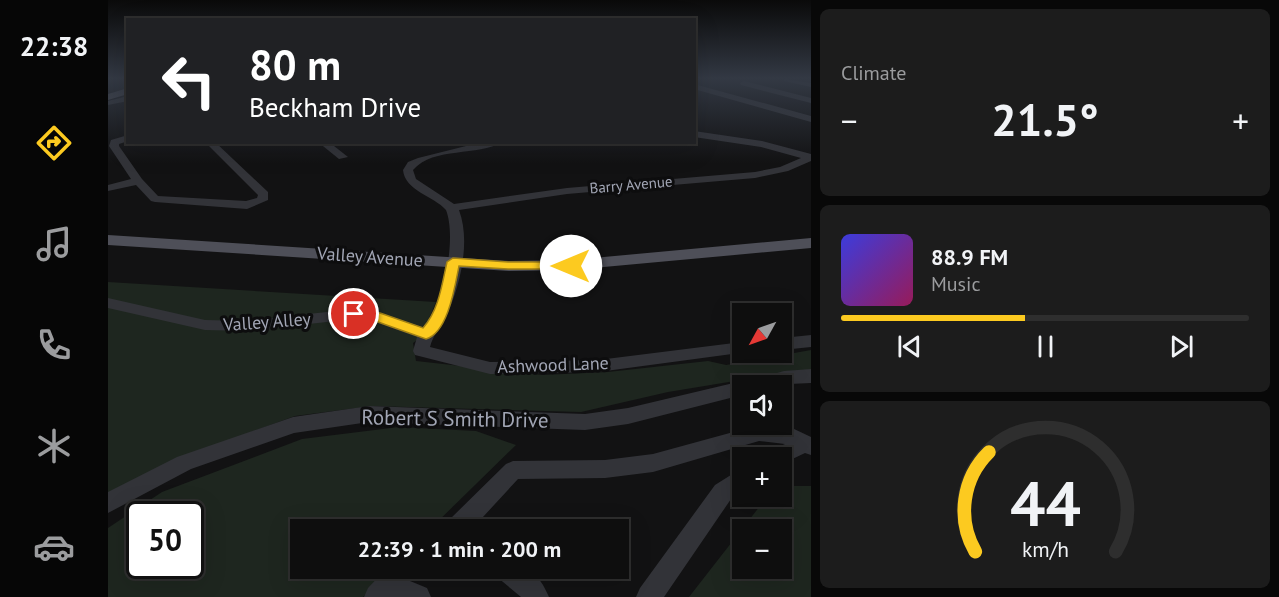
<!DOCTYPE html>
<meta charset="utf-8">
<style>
:root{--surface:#0e0e0e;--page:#1c1c1c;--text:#f1f3f6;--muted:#9b9c9e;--line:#2e2e2e;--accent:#fcca20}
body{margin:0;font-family:"PT Sans",sans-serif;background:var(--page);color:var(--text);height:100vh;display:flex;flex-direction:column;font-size:22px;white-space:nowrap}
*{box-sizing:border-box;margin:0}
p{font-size:20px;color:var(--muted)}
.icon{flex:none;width:33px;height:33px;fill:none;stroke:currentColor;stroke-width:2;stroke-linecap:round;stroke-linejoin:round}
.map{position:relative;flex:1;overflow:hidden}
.sheet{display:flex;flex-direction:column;gap:9px;padding:9px;background:#080808;width:468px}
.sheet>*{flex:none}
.hud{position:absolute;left:18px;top:18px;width:570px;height:126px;border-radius:0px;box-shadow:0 6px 24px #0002,0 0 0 2px var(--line);background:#202124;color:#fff;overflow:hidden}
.needle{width:39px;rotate:230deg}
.buttons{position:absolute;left:624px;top:303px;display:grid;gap:12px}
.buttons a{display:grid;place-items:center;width:60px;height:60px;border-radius:0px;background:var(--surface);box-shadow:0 6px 24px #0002,0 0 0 2px var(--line);font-size:30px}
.speed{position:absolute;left:18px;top:501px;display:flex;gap:12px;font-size:30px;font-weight:700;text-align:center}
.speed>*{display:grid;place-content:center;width:78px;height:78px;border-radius:50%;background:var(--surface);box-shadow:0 6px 24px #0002,0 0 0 2px var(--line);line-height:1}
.speed .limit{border:3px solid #111;border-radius:9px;background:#fff;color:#111}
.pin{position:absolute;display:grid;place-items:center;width:51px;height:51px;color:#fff;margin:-26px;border:3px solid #fff;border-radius:50%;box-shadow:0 2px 6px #0007}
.me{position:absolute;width:66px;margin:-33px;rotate:270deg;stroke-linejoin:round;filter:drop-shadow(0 0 4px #0008)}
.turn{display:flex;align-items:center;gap:21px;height:126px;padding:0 24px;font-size:27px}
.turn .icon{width:78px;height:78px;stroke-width:2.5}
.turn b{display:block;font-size:42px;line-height:51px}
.big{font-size:45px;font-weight:800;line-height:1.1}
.sheet .widget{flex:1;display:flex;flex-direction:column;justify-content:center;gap:9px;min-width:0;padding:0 21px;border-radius:9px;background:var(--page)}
.sheet .dial{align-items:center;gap:0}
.dial svg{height:156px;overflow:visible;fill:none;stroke:var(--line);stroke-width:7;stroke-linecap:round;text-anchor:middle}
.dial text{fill:var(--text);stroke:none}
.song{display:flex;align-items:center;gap:18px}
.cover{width:72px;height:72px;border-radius:9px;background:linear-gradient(135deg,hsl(240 70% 55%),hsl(330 70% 35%))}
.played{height:6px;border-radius:3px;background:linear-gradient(90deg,var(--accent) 45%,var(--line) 45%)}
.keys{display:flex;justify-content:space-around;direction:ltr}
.heat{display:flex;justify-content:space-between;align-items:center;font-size:33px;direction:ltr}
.trip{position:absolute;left:182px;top:519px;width:339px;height:60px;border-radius:0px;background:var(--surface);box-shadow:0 6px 24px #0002,0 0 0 2px var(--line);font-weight:800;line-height:60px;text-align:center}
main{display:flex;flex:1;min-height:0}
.tab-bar{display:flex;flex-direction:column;width:108px;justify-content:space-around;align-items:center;background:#060606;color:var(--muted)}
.tab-bar .icon{width:42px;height:42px}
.tab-bar .selected{color:var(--accent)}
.tab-bar b{font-size:27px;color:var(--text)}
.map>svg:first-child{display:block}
.green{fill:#1e261f;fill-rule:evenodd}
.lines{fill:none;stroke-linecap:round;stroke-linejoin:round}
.minor{fill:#323338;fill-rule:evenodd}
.major{fill:#4e4f58;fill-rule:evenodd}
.route{fill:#fcca20;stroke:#a48315;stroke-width:1.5}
.labels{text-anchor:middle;stroke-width:6;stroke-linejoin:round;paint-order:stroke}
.far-street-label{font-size:15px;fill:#a2a6b5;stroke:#0d0d0e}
.street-label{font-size:18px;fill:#a2a6b5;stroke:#0d0d0e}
.near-street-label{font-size:21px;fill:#a2a6b5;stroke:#0d0d0e}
</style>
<main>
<nav class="tab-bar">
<b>22:38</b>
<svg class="icon selected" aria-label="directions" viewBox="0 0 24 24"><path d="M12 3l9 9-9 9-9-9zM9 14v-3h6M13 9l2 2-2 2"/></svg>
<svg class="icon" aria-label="music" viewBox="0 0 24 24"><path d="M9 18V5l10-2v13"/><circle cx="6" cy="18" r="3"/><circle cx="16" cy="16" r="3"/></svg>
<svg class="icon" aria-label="phone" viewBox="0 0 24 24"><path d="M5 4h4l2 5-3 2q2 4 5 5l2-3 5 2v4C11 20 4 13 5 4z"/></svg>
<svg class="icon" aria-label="climate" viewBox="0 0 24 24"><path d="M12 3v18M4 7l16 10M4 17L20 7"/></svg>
<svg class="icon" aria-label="car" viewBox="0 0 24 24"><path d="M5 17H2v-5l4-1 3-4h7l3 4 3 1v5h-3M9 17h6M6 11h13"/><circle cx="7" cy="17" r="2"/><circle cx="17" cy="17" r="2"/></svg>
</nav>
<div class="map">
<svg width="703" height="597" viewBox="0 0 703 597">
<rect width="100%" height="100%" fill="#121213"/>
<g class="green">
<path d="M0,282L328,302L314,336L305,343L308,361L434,375L500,372L600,361L618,365L703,350V373L639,379L560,392L473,412L264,406L187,416L130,437L0,497Z"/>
<path d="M291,427L368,431L408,445L322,529L192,530V568L283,569L255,597H0V528L54,492L194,439ZM32,514H82V566H32Z"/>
<path d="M674,486H703V597H581L659,497L674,496ZM634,530H674V568H634Z"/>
</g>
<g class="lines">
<g class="minor">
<path d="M676,79L703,83V87L676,81Z"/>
<path d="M636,81L703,98V103L633,85L632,83Z"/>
<path d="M586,84L703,116V122L586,89Z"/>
<path d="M20,96V101L0,105V101Z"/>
<path d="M586,131L654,141L703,154V161L680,171L647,178L459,194L351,210C363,242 352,285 339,315C334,327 325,334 322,347L382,362L490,360L634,342V352H639L490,372L382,374L307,355L305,351L309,337L270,323L246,319L138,331L97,330L0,308V298L97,320L138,321L246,309L272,313L315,327C336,305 349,238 338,210C326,196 297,191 295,170L300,162L310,158L370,143L394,142C370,157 326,146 305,170L308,179L346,204L459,188L647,172L672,167L693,158L653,147L586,137Z"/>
<path d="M20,135V141L11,144V146L34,179L50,196L138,201L149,198L150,195L97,142H107L160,192V200L139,209L47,202L43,201L28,185L0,191V185L23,179L1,146L3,140Z"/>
<path d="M210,142H221L240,157L231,159Z"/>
<path d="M703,335V347L674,350V338Z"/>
<path d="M703,369V383L634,386V395L520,424L477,430L261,422L186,433L83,469L0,513V492L69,457L185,417L261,406L477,414L520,408L634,381L638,382L676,371Z"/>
<path d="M651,425L684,428L703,437V455L697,453L674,464V458H655L658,452L677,444L651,441L545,472L497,478L410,479L363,530H336L339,522L398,464L405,461L497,460L545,454Z"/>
<path d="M634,468V489L623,499L556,597H528L532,588L607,485Z"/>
<path d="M279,568H309L302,581L319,588L323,597H256L260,588Z"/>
<path d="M386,568C416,568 428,566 441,597H413L389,577Z"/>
</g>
<g class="major">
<path d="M20,88V94L0,100V94Z"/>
<path d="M0,235L401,261L463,260L703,238V248L463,270L401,271L0,245Z"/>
</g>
</g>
<linearGradient id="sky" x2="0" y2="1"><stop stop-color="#0a0a0a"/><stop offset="0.48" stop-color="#333944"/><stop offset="1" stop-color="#333944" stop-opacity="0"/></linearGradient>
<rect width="703" height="163" fill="url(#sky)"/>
<path class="route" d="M345,258L400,262H463L469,266L463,269H400L351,266C347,286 340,333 318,339L270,322L241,317L239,314L246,309L272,313L315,328C331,310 334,284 339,262Z"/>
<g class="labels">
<g class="far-street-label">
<text transform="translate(523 185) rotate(-5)" y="5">Barry Avenue</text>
</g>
<g class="street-label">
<text transform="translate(262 257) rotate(4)" y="6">Valley Avenue</text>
<text transform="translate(159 322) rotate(-4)" y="6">Valley Alley</text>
<text transform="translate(445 365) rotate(-2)" y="6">Ashwood Lane</text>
</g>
<g class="near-street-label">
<text transform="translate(347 419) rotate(1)" y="7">Robert S Smith Drive</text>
</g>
</g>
</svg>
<div class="buttons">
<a><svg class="needle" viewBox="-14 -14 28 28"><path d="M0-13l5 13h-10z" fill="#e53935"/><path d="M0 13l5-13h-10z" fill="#9b9c9e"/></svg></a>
<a><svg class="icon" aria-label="sound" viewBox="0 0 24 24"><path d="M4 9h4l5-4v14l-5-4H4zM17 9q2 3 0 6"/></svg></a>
<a>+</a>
<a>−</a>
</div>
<div class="speed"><div class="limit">50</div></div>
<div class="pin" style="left:246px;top:314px;background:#d93025"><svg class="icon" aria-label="arrive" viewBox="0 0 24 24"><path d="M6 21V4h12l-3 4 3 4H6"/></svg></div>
<svg class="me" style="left:463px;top:266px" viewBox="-20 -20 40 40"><circle r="19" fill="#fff"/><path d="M0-13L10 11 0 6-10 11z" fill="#fcca20"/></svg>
<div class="trip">22:39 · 1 min · 200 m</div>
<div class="hud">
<div class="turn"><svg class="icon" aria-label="left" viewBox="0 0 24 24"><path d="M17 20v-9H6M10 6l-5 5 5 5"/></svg><div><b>80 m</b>Beckham Drive</div></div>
</div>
</div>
<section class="sheet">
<div class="widget"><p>Climate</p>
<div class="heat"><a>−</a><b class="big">21.5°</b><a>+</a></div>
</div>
<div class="widget">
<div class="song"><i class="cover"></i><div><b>88.9 FM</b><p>Music</p></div></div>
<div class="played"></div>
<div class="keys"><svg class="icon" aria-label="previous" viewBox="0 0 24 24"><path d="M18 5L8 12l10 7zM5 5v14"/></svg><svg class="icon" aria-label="pause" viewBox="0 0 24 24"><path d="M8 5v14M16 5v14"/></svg><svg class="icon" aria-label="next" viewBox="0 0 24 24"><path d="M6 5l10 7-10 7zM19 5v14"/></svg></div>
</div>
<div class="widget dial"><svg viewBox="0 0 100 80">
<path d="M14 69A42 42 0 1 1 86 69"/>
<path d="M14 69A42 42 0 0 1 21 18" stroke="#fcca20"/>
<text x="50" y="56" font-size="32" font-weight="700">44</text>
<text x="50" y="72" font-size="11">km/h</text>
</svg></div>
</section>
</main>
